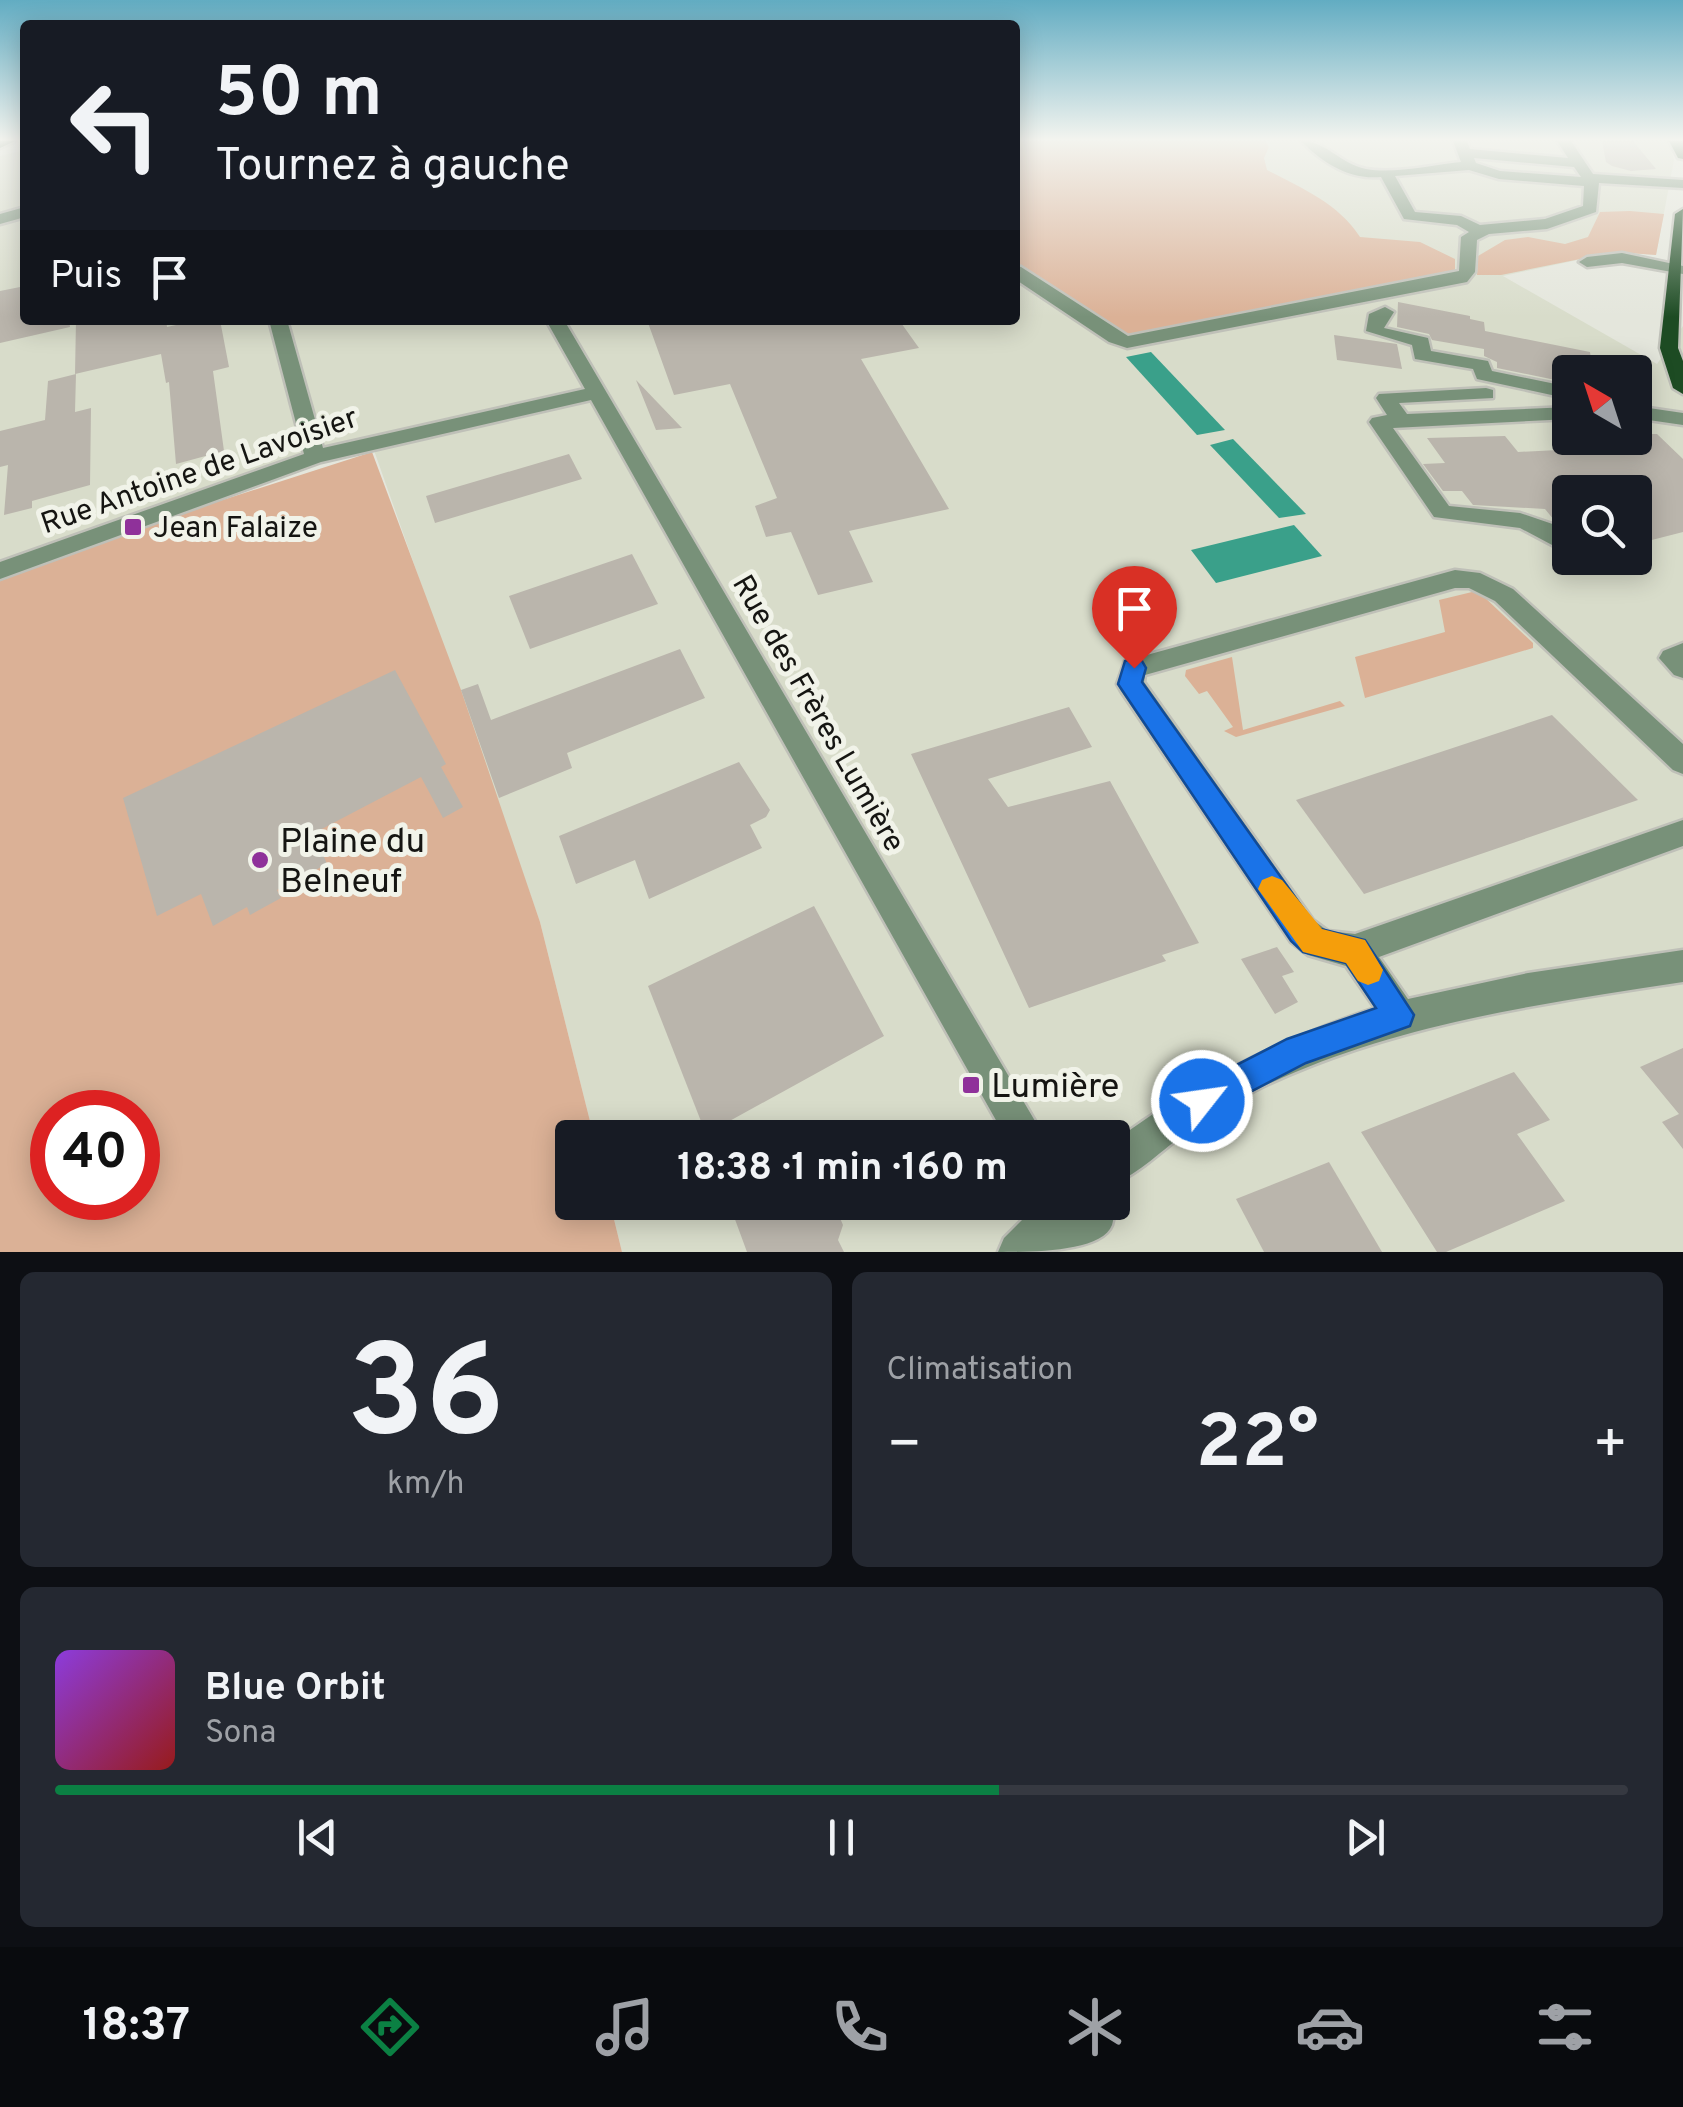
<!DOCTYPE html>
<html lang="fr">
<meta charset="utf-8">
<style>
:root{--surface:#171b24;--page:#242831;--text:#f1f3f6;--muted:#9ea1a6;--line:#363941;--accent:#0b8043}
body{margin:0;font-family:Overpass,sans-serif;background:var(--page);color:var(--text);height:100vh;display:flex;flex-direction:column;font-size:38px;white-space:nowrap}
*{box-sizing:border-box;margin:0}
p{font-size:32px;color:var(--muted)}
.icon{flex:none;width:55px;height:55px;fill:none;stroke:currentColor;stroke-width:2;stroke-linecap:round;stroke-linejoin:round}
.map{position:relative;height:1252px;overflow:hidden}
.drawer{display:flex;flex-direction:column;gap:20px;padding:20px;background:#0d0f14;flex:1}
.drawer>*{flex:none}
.guide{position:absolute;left:20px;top:20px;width:1000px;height:305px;border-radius:10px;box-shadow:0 5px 25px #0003;background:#171b24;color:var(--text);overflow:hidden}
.needle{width:65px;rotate:321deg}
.fabs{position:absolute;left:1552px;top:355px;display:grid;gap:20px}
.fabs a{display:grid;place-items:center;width:100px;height:100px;border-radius:10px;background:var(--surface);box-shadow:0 5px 25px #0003;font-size:50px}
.speed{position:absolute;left:30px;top:1090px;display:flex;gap:20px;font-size:50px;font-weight:700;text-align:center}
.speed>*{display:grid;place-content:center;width:130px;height:130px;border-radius:50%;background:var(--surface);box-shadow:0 5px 25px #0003;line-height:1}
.speed .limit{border:15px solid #d22;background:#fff;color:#111}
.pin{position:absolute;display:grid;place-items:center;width:85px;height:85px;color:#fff;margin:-102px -42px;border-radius:50% 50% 50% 0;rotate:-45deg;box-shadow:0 0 10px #0007}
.pin .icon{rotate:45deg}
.me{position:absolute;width:110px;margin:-55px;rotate:60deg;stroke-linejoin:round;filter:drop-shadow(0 0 8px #0008)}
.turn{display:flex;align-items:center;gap:35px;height:210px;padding:0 30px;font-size:45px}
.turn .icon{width:130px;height:130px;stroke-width:2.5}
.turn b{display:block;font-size:70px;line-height:85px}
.then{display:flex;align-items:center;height:95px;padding:0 30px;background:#0003;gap:20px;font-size:38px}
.big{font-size:75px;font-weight:700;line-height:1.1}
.drawer .card{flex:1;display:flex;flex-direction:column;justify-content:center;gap:15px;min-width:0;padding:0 35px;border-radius:15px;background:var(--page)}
.drawer .dial{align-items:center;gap:0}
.dial b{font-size:130px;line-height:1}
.song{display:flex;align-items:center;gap:30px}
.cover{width:120px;height:120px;border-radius:15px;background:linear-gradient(135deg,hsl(270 70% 55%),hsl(0 70% 35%))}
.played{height:10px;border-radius:5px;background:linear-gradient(90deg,var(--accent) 60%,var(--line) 60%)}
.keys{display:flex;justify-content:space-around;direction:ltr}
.heat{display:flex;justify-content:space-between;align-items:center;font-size:55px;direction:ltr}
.drawer .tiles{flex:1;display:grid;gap:20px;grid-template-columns:1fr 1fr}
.card:last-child{grid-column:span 2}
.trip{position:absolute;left:555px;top:1120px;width:575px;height:100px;border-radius:10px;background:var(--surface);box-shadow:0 5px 25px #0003;font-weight:700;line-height:100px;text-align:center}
.menu{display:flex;height:160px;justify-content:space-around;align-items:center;background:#090b0e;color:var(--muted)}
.menu .icon{width:70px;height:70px}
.menu .current{color:var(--accent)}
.menu b{font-size:45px;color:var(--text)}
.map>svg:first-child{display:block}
.built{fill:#d8dcca;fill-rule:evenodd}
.green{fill:#dbb196;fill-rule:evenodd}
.water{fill:#3aa08a}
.building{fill:#bab5ac}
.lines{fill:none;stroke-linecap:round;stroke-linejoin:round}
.minor-casing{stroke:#bfc0b8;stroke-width:5}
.major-casing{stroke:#bfc0b8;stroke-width:5}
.highway-casing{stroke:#bfc0b8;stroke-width:5}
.minor{fill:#789179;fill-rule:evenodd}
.major{fill:#1d4b23;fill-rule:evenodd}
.highway{fill:#03310c;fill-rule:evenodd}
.route{fill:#1a73e8;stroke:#114b97;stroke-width:2.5}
.slow{fill:#f59e0b}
.poi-dot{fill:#8f319a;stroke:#f1f3e9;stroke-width:4}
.labels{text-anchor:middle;stroke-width:10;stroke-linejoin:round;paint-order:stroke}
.street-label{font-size:30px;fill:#151512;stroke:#f1f3e9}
.poi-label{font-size:30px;fill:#151512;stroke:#f1f3e9;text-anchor:start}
.near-poi-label{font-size:35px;fill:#151512;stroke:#f1f3e9;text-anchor:start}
</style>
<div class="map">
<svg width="1683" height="1252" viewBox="0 0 1683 1252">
<rect width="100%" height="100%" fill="#e4e6dc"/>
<path class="built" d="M1015,141H1670L1674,160L1656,255L1615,252L1503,276L1657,364L1683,326V1252H622L610,1203L1112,1202V1138L594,1137L540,922L370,439L299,454L0,565V156L25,150V320H1015ZM1570,372H1635V438H1570ZM1570,492H1635V558H1570Z"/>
<g class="green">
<path d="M1015,141H1265L1269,147L1264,158L1267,170C1302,189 1337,202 1360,237L1420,242L1455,259V274L1134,335L1113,331L1015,266Z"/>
<path d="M1630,211L1664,214L1656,255L1615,252L1501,275H1477L1478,256L1505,240L1528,237L1565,244L1588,237L1600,212Z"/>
<path d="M372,452L461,690L540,922L594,1137L572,1138V1202L610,1203L622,1252H0V581L154,522ZM52,1112H138V1198H52Z"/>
<path d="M1472,592L1481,594L1533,643V648L1365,698L1355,657L1445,632L1439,600Z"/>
<path d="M1232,657L1243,730L1340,701L1345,706L1236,737L1224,731L1233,727L1207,691L1199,694L1185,676L1186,670Z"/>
</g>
<g class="water">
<path d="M1151,352L1225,430L1197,435L1126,357Z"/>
<path d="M1233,439L1306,514L1279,518L1210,445Z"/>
<path d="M1294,525L1322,556L1216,583L1191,550Z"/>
</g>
<g class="building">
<path d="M1602,141H1633L1656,169L1631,171L1612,166L1606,162Z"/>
<path d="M25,286V320H69L70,327L0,343V291Z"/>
<path d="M1398,302L1470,316V319L1484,322L1485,331L1590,352L1593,372H1570V383L1497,368V362L1484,356V349L1432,340L1429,334L1397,327Z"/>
<path d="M76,320H166L167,327L199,320H220L229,367L213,371L224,451L176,464L169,382L166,383L161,354L75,374Z"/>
<path d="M647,320H899L919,348L861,359L949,509L849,531L873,582L818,595L791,532L766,537L755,506L777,498L730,384L674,395Z"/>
<path d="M1334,335L1397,344L1402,369L1337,360Z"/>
<path d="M76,374L75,412L91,408L90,485L32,501V508L4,515L8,465L0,467V431L45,420L48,381Z"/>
<path d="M636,380L682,428L656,430Z"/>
<path d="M1635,434H1657L1683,459V532L1644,542L1635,532V492H1570V526L1554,520L1545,509L1473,505L1462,491H1443L1423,464L1445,463L1427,438L1505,436L1518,452L1578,449L1567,437L1635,438Z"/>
<path d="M569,454L582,479L435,523L426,496Z"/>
<path d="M632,554L658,604L530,649L509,596Z"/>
<path d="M680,649L705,698L567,753L572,768L499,798L461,690L478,684L491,720Z"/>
<path d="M395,670L446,764L441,767L463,807L443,818L421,777L314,833L327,864L277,890L281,898L250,915L247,907L213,926L201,894L157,916L123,798Z"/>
<path d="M1069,707L1092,747L988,779L1008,807L1110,781L1199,943L1162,955L1166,961L1029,1008L911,754Z"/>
<path d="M1552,715L1638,800L1364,894L1296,800Z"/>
<path d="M739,762L770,810L766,817L750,825L762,848L649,899L635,860L576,884L559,836Z"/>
<path d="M814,906L884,1036L706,1134L648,986Z"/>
<path d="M1277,947L1294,972L1282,976L1298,1002L1275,1014L1241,959Z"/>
<path d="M1683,1048V1149L1662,1122L1679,1114L1640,1067Z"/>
<path d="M1514,1072L1550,1120L1517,1134L1565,1201L1446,1252H1437L1361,1132Z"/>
<path d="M1329,1162L1382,1252H1264L1236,1199Z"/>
<path d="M754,1202H833L843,1225L838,1240L844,1252H747L733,1214Z"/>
</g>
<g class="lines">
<defs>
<g id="minor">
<path d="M1301,141C1327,141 1340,164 1366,169C1394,174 1432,165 1461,162L1453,141H1467L1470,149L1568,158L1557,141H1571L1593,174L1683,180V188L1599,183L1596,212L1547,229L1489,234L1477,240L1475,272L1467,282L1127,348L1109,342L1015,279V266L1021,267L1128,336L1459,271L1461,237L1469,232L1457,225L1404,219L1381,177C1349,180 1323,163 1301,141ZM1474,158L1574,167L1581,177L1500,171L1476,163ZM1469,170L1499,179L1584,186L1583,206L1545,219L1480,225L1461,216L1415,212L1395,176Z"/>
<path d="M25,207V217L0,224V214Z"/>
<path d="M1622,253L1683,266V274L1622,263L1587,267L1579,262L1587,257Z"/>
<path d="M1385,307L1394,312L1384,328L1428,338L1431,351L1488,361L1492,371L1570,387V399L1477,379L1473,369L1415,359L1412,345L1366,331L1369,314Z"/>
<path d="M269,320H287L323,448L585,389L546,320H564L1045,1138H1006L591,400L321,462L0,579V562L304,454Z"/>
<path d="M1486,388L1493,390V398L1399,403L1407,414L1570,407V419L1393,428L1449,506L1520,513L1570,530V546H1554L1520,528L1434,517L1369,422L1372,418L1387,415L1376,398L1379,394Z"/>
<path d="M1635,406L1683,413V425L1635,418Z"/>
<path d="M1455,570L1480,573L1513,589L1683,744V774L1673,770L1495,601L1469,588H1455L1145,675L1144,682L1313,920L1328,931L1355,934L1683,820V846L1379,957L1408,999L1528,973L1683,950V982C1539,1004 1393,1024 1260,1088C1236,1100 1210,1116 1187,1132C1163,1149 1140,1173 1112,1185V1143C1194,1082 1278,1041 1375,1008L1346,966L1308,955L1291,942L1121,691L1117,684L1125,661Z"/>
<path d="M1683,643V678L1674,675L1659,658L1663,651Z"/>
<path d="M1112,1193C1117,1204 1115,1213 1112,1225C1102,1252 1032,1252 998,1252L1004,1238L1024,1218L1019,1202H1057L1065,1214L1074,1217L1078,1202H1112Z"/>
</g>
<g id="major">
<path d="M1669,141H1683V159L1678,158Z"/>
<path d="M1683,209L1678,348L1683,361V394L1673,388L1660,348L1675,214Z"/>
</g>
<path id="highway" d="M0,141H15L0,148Z"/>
</defs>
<use href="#minor" class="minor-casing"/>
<use href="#major" class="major-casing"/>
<use href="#highway" class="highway-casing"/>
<use href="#minor" class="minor"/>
<use href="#major" class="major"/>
<use href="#highway" class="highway"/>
</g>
<linearGradient id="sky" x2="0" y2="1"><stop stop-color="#62acc2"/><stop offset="0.44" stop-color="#f3f4ef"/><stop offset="1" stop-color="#f3f4ef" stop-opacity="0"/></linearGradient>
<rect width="1683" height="317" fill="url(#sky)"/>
<path class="route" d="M1134,658L1142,661L1146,668L1142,682L1312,921L1321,929L1365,940L1414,1015L1410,1026L1306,1063L1202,1117L1190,1112L1186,1101L1190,1089L1287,1039L1376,1008L1346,963L1303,952L1291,941L1122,690L1118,684L1125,661Z"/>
<path class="slow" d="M1272,876L1282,880L1322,929L1365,940L1383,970L1379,981L1368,985L1358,981L1346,963L1303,952L1258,889L1262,880Z"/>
<g class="poi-dot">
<rect x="123" y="517" width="20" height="20" rx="5"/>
<circle cx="260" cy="860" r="10"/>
<rect x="961" y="1075" width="20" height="20" rx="5"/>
</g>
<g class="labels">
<g class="street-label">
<text transform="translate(199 470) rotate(-19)" y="10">Rue Antoine de Lavoisier</text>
<text transform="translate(819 713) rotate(60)" y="10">Rue des Frères Lumière</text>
</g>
<g class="poi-label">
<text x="153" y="537">Jean Falaize</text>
</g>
<g class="near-poi-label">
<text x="280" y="852">Plaine du<tspan x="280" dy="40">Belneuf</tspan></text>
<text x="991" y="1097">Lumière</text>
</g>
</g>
</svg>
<div class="fabs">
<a><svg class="needle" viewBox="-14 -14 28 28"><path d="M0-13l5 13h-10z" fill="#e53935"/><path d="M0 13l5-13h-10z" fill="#9ea1a6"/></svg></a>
<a><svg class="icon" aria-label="search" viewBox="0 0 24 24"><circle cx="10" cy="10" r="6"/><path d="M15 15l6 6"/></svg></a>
</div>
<div class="speed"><div class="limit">40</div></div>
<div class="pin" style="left:1134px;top:668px;background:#d93025"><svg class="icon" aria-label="arrive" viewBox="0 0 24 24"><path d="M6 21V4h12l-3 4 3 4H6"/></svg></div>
<svg class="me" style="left:1202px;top:1101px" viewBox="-20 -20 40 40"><circle r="17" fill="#1a73e8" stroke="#fff" stroke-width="3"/><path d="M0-11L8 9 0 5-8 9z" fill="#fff"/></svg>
<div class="trip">18:38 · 1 min · 160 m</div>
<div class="guide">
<div class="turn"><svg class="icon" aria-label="left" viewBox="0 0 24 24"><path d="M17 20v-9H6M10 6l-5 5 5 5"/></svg><div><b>50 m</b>Tournez à gauche</div></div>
<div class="then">Puis<svg class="icon" aria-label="arrive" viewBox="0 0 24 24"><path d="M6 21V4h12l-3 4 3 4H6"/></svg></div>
</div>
</div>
<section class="drawer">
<div class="tiles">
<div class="card dial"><b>36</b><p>km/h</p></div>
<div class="card"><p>Climatisation</p>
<div class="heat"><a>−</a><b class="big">22°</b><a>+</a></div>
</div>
<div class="card">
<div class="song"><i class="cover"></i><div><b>Blue Orbit</b><p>Sona</p></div></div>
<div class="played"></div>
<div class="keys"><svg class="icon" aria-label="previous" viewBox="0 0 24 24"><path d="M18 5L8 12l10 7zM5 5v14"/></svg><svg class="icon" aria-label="pause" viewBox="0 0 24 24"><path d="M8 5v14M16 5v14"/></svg><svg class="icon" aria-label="next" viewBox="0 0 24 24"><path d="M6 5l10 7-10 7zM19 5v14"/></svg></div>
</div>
</div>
</section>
<nav class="menu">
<b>18:37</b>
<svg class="icon current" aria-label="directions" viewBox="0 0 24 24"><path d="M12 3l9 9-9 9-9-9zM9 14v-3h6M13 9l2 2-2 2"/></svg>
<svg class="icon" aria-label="music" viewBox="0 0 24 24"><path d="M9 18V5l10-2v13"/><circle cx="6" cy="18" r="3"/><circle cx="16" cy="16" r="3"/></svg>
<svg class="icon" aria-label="phone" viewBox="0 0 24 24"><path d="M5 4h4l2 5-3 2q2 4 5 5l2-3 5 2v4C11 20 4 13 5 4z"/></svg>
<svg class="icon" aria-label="climate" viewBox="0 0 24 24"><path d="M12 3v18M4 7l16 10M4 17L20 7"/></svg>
<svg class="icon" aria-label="car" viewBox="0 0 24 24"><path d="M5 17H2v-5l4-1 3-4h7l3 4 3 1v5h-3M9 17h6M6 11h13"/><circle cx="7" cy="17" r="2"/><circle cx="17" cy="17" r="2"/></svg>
<svg class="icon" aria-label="filters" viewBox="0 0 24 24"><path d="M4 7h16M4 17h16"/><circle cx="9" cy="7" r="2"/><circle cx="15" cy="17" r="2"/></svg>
</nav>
